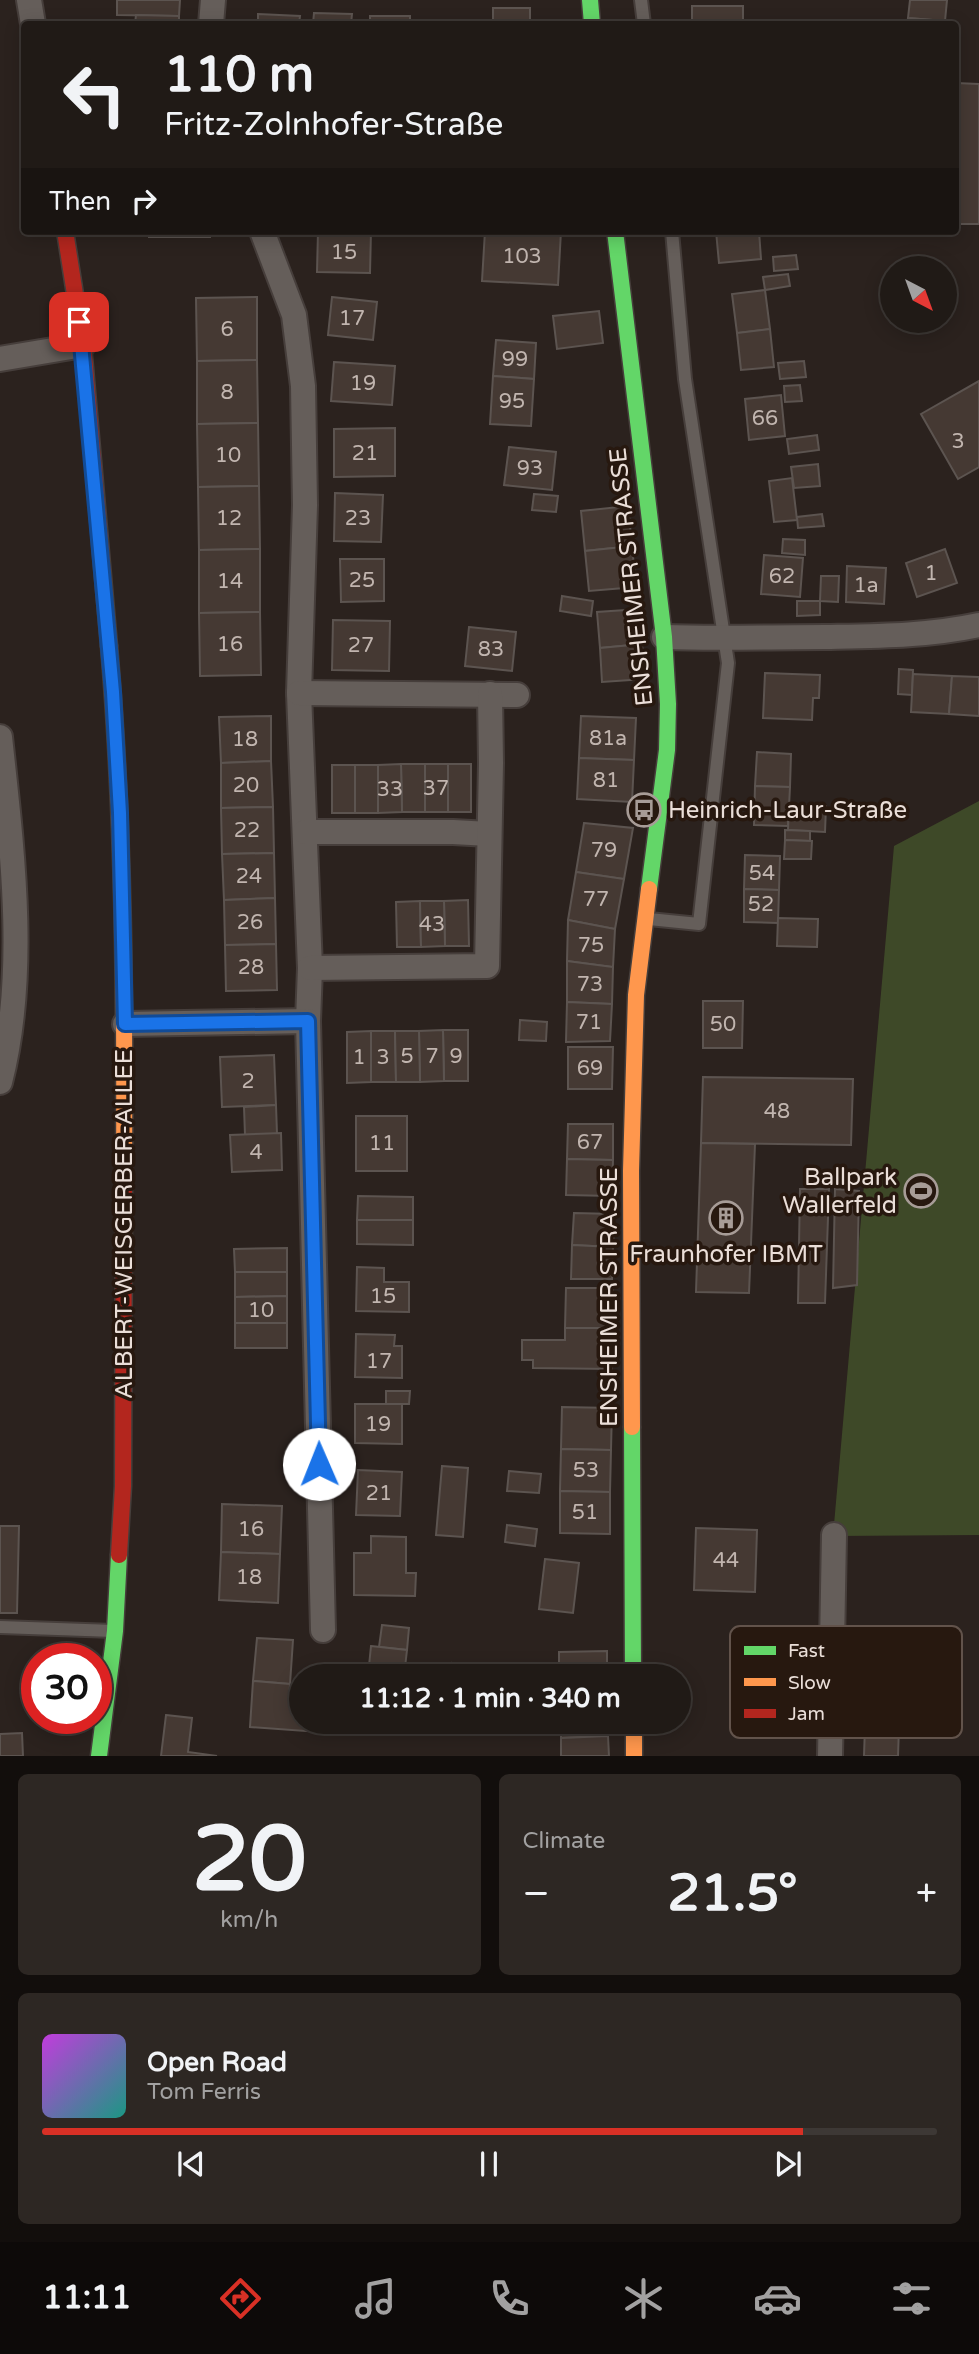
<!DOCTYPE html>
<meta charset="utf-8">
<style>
:root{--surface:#201a16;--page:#2d2723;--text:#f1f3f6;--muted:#a2a1a1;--line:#3d3835;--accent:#d93025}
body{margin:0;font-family:"Varela Round",sans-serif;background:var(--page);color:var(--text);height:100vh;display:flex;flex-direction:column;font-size:26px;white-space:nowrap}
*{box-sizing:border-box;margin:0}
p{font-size:23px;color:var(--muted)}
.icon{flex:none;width:38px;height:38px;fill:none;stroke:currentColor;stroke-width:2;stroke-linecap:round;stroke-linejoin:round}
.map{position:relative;height:1756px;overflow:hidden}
.sheet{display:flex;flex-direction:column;gap:18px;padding:18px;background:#120e0c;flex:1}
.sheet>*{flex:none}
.guide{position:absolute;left:21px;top:21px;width:938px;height:214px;border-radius:7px;box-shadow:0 4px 18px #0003,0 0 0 2px var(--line);background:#201a16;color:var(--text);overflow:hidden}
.needle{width:46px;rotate:139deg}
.tools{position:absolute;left:880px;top:256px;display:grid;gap:14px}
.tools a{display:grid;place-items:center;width:77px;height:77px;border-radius:50%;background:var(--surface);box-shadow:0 4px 18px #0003,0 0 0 2px var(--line);font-size:35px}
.speed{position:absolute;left:21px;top:1643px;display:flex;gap:14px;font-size:35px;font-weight:700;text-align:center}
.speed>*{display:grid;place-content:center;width:91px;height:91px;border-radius:50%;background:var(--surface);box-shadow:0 4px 18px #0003,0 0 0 2px var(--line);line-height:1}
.speed .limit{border:10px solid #d22;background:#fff;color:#111}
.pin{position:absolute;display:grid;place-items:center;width:60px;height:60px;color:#fff;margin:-30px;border-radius:14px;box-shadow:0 4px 10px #0006}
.me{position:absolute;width:77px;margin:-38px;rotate:359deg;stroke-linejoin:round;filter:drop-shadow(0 0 5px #0008)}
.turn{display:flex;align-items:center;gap:24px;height:147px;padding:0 28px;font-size:32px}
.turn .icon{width:91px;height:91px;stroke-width:2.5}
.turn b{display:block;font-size:49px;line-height:60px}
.then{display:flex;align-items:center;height:66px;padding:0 28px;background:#0003;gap:14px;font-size:26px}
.big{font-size:52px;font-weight:700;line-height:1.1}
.sheet .widget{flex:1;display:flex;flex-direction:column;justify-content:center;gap:10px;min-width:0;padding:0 24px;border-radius:10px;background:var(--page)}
.sheet .dial{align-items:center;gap:0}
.dial b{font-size:91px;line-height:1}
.song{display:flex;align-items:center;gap:21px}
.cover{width:84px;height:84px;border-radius:10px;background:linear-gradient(135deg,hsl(290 70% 55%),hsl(170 70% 35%))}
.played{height:7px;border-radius:4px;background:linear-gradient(90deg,var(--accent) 85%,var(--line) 85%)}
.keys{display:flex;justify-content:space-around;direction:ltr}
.heat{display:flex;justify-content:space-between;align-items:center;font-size:38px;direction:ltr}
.sheet .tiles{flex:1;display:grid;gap:18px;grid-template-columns:1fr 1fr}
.widget:last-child{grid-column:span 2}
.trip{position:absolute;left:289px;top:1664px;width:402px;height:70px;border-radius:35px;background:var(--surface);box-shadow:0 4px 18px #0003,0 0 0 2px var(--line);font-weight:700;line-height:70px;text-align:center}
.dock{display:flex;height:112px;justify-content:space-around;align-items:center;background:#0d0a09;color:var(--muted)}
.dock .icon{width:49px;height:49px}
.dock .on{color:var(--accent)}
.dock b{font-size:32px;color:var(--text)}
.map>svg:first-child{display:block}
.green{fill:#3e4928}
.building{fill:#453933;stroke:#5c5450;stroke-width:2}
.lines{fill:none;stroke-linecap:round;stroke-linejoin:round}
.lane-casing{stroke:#463e3b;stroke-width:16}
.street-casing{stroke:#463e3b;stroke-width:28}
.fast-casing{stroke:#463e3b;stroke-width:19}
.slow-casing{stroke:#463e3b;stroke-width:19}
.jam-casing{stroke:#463e3b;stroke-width:19}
.lane{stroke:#655e5a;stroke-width:12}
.street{stroke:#655e5a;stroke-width:24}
.fast{stroke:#63d668;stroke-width:16}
.slow{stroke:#ff974d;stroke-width:16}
.jam{stroke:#b3261e;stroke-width:16}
.route-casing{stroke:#114b97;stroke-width:18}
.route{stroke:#1a73e8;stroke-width:12}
.labels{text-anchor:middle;stroke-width:7;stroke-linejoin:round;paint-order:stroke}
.number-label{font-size:21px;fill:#c1b5af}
.street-label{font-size:24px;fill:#eaded8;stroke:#27180f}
.poi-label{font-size:24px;fill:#eaded8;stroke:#27180f;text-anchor:start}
.key{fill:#27180f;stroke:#62534b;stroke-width:2}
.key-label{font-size:19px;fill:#eaded8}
</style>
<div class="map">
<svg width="979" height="1756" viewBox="0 0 979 1756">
<rect width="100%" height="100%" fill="#2b221e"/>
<path class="green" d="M979,801V1535L833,1536L894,846Z"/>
<g class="building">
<path d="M117,0H180L179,16L117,15Z"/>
<path d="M910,0H947L945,21L908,18Z"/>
<rect x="692" y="6" width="51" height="18"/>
<rect x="493" y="8" width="37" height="16"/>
<path d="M314,13L352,14L351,24H313Z"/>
<path d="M258,14L300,16L299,24H258Z"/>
<path d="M136,15L179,16V24H135Z"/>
<rect x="370" y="16" width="40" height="8"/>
<path d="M908,18L945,21V24H908Z"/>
<path d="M956,83L979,84V224H956Z"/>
<rect x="149" y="231" width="61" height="6"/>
<path d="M318,231H371L370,273L317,272Z"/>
<path d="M485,231H561L558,285L482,281Z"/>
<path d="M716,231H759L761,259L719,263Z"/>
<path d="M796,255L798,269L774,271L773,257Z"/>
<path d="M788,274L790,286L765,290L763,277Z"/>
<path d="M765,290L770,329L737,333L732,294Z"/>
<path d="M257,297V360L197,361L196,298Z"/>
<path d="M332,297L377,302L373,340L328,335Z"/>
<path d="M599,311L603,343L557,349L553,316Z"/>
<path d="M770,329L774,367L741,370L737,333Z"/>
<path d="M496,340L536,343L534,379L493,376Z"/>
<path d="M257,360L258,423L197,424V361Z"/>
<path d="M804,361L806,377L780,379L778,363Z"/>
<path d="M334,362L395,366L392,405L331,401Z"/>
<path d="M493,376L534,379L531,426L490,424Z"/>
<path d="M979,381V467L958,479L921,414Z"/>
<path d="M800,385L802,401L785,402L784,386Z"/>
<path d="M781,395L785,436L749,440L745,399Z"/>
<path d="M258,423L259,486L198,487L197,424Z"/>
<path d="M395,428V476L334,477V429Z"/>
<path d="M817,435L819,450L789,454L787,439Z"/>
<path d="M509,447L556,452L552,490L504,485Z"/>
<path d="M818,464L820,486L794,488L791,467Z"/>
<path d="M792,478L797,520L774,522L769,481Z"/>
<path d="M259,486L260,549L199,550L198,487Z"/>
<path d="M335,493L383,495L381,542L334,541Z"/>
<path d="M534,494L558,496L556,512L532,510Z"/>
<path d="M628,506L632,546L585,551L581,511Z"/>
<path d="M822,514L824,526L798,528L797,517Z"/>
<path d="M783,539L805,540V555L782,553Z"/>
<path d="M632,546L636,587L589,591L585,551Z"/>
<path d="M260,549V612L199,613V550Z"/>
<path d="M945,549L957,583L917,597L906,563Z"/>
<path d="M764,555L803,558L800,597L761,594Z"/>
<path d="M340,559H384V601L341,602Z"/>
<path d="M847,566L886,568L884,604L846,602Z"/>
<path d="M821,576H839L838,602L820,601Z"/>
<path d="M562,596L593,601L591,616L560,611Z"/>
<path d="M797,601H820V615L797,616Z"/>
<path d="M640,609L642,644L600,648L597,612Z"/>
<path d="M260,612L261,675L200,676L199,613Z"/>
<path d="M333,620L390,621L389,671L332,670Z"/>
<path d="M469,627L516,632L512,671L465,666Z"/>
<path d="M642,644L645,679L602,682L600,648Z"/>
<path d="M899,669L913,670L912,695L898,694Z"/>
<path d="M765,673L820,675L819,698H813L812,720L763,718Z"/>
<path d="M913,674L952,676L949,714L911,712Z"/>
<path d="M952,676L979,677V716L949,714Z"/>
<path d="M271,716V761L221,763L219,717Z"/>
<path d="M581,716L636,718L634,760L579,758Z"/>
<path d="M757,752L791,754L790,787L755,786Z"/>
<path d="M579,758L634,760L632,802L577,799Z"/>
<path d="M271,761L273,807L221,808V763Z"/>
<path d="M401,764H425V812H402Z"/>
<path d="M401,764L402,812L378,813V765Z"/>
<rect x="425" y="764" width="23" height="48"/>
<rect x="448" y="764" width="23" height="48"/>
<rect x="332" y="765" width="23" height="48"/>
<rect x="355" y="765" width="23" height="48"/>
<path d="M755,786L790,787L788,826L754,825Z"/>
<path d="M789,805L826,806L825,832L788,830Z"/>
<path d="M273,807L274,853L222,854L221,808Z"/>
<path d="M584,823L633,828L624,879L576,872Z"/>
<path d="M785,830L810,831V841L785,840Z"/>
<path d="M785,840L812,841L811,859H784Z"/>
<path d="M274,853L275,898L224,900L222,854Z"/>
<path d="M745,855L780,856L779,890L744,889Z"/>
<path d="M576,872L624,879L615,929L568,920Z"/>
<path d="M744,889L779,890L778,923L744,922Z"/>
<path d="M275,898L276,944L225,945L224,900Z"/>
<path d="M468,900L469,946H445L444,901Z"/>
<path d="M420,901L421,947H397L396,902Z"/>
<path d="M420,901H444L445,946L421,947Z"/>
<path d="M778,918L818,919L817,947L777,946Z"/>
<path d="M568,920L615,929L613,967L567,961Z"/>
<path d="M276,944L277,990L226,991L225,945Z"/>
<path d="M567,961L613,967L612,1004L567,1002Z"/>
<path d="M703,1001H743L742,1048H703Z"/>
<path d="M567,1002L612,1004L610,1041L566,1042Z"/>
<path d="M520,1020L547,1022L546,1041L519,1040Z"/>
<path d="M443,1030H468V1081H444Z"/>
<path d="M443,1030L444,1081L420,1082L419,1031Z"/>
<path d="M371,1031V1082L347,1083V1032Z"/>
<path d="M371,1031H395L396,1082H371Z"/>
<path d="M395,1031H419L420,1082H396Z"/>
<path d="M568,1047H613L612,1089H568Z"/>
<path d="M274,1055L276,1105L222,1107L220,1057Z"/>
<path d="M703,1077L853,1079L851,1145L701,1143Z"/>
<path d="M276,1105L277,1134L245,1135L244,1107Z"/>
<rect x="356" y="1116" width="51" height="55"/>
<path d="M568,1124H613V1160L567,1159Z"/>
<path d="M281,1133L282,1170L232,1172L230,1135Z"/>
<path d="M701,1143L755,1144L749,1293L696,1292Z"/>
<path d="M567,1159L613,1160L612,1196L566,1195Z"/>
<path d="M800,1189H829L825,1303H798Z"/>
<path d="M835,1189L859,1191L857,1285L833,1288Z"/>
<path d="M358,1196L413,1197V1220H357Z"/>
<path d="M574,1213L614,1214L613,1247L572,1245Z"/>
<path d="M357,1220H413V1245L357,1244Z"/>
<path d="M572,1245L613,1247L612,1279H571Z"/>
<path d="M287,1248V1272H235L234,1249Z"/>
<path d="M357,1267L384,1268V1282H409V1312L356,1311Z"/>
<path d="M235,1272H287V1296L235,1297Z"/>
<path d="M566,1288H613V1328H565Z"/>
<path d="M287,1296V1323H235V1297Z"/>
<rect x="235" y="1323" width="52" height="25"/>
<path d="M565,1328H613L612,1369L533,1368V1360H522V1340H565Z"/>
<path d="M356,1334L395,1335L394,1346H402V1378L355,1377Z"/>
<path d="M386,1391H410L409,1404H386Z"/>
<path d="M355,1404H402V1444L355,1443Z"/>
<path d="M562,1407L612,1408L611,1450L561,1449Z"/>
<path d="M561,1449L611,1450L610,1492L560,1491Z"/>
<path d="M442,1466L468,1468L463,1537L436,1535Z"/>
<path d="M358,1470L402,1472L400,1516L356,1515Z"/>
<path d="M509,1471L541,1474L539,1493L507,1491Z"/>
<path d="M560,1491L610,1492V1534L560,1533Z"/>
<path d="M222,1504L282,1506L280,1554L221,1552Z"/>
<path d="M507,1525L537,1529L535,1546L505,1542Z"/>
<path d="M0,1526H19L17,1613H0Z"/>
<path d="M696,1528L757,1530L755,1592L694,1590Z"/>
<path d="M371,1536L406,1537V1573H416L415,1596L354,1595V1553H371Z"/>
<path d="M221,1552L280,1554L278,1603L219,1600Z"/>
<path d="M545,1559L579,1563L573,1613L539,1609Z"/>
<path d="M382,1625L409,1628L407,1650L379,1647Z"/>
<path d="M257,1638L293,1640L290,1684L253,1681Z"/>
<path d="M371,1646L407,1650L404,1676H368Z"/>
<path d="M607,1651V1676H559V1652Z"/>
<path d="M452,1663L494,1669L493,1676H450Z"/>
<path d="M253,1681L290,1684L289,1701L301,1702V1722H319V1732L250,1727Z"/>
<path d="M166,1715L192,1718L188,1752L217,1756H161Z"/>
<path d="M561,1722H608V1736L561,1738Z"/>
<path d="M865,1726L899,1727L898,1756H864Z"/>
<path d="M22,1733L23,1756H0V1734Z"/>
<path d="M608,1736L609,1756H561V1738Z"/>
</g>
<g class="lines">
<defs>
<g id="lane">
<path d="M641,0L644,24"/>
<path d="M649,919L699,924L728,663L685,379L672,231"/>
<path d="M0,1627L114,1631"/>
</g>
<g id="street">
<path d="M29,0L33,24"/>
<path d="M211,24L213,0"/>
<path d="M262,231L294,315L303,386L305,505L299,693L310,968L308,1021L323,1630"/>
<path d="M0,359L83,345"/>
<path d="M664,637C718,639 771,637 825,637C877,636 928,636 979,625"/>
<path d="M299,693L517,695"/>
<path d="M0,737C12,848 28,973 0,1082"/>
<path d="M305,832H453L489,834"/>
<path d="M310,968L487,966L491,763L490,694"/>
<path d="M125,1024L308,1021"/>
<path d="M830,1756L834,1535"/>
</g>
<g id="fast">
<path d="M590,0L592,24"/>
<path d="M615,231L664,637L668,704L667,750L649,889"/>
<path d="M632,1427L633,1676"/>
<path d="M99,1756L115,1631L119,1555"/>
</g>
<g id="slow">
<path d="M109,646C124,822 125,1000 124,1177"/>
<path d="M632,1427L631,1171L636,995L649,889"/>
<path d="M634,1722V1756"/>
</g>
<g id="jam">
<path d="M65,231L83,345L109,646"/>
<path d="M119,1555L123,1486L124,1177"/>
</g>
</defs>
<use href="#lane" class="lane-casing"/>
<use href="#street" class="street-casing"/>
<use href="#fast" class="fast-casing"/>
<use href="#slow" class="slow-casing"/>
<use href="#jam" class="jam-casing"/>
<use href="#lane" class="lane"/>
<use href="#street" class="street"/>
<use href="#fast" class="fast"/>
<use href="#slow" class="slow"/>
<use href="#jam" class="jam"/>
</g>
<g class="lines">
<defs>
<path id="route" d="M79,322L113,692L120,813L125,1024L308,1021L319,1464"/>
</defs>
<use href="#route" class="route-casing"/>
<use href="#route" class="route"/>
</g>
<defs>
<symbol id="bus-ring" viewBox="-11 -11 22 22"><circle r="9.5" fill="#27180f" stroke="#a79c97" stroke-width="1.5"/><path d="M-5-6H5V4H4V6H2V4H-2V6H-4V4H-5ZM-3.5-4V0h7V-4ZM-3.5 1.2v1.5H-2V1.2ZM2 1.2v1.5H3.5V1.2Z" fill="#a79c97"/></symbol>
<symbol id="stadium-ring" viewBox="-11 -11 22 22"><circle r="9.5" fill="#27180f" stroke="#a79c97" stroke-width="1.5"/><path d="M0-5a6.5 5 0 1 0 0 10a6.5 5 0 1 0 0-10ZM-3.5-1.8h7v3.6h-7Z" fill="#a79c97"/></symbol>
<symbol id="building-ring" viewBox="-11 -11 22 22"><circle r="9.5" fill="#27180f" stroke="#a79c97" stroke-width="1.5"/><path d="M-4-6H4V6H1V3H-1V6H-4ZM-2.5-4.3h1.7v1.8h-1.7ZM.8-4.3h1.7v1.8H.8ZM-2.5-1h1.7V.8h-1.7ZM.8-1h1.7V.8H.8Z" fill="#a79c97"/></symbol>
</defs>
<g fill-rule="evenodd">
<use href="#bus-ring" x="625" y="791" width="38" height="38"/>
<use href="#stadium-ring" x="902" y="1172" width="38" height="38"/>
<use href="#building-ring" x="707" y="1199" width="38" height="38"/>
</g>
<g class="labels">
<g class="number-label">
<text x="344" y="259">15</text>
<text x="522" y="263">103</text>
<text x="352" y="325">17</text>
<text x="227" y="336">6</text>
<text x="515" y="366">99</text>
<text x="363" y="390">19</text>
<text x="227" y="399">8</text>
<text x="512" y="408">95</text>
<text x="765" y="425">66</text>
<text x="958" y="448">3</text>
<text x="365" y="460">21</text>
<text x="228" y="462">10</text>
<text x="530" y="475">93</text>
<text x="229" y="525">12</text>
<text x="358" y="525">23</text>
<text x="931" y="580">1</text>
<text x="782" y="583">62</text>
<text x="362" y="587">25</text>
<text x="230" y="588">14</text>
<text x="866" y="592">1a</text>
<text x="230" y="651">16</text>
<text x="361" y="652">27</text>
<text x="491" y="656">83</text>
<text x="608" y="745">81a</text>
<text x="245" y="746">18</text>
<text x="606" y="787">81</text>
<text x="246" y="792">20</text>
<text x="436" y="795">37</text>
<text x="390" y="796">33</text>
<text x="247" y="837">22</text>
<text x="604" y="857">79</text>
<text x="762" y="880">54</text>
<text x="249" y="883">24</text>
<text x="596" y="906">77</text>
<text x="761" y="911">52</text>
<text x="250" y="929">26</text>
<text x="432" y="931">43</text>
<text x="591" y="952">75</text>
<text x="251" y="974">28</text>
<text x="590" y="991">73</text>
<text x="589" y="1029">71</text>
<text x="723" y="1031">50</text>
<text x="407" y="1063">5</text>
<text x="432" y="1063">7</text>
<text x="456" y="1063">9</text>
<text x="359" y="1064">1</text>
<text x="383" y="1064">3</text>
<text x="590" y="1075">69</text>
<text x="248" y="1088">2</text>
<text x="777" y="1118">48</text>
<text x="590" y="1149">67</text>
<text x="382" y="1150">11</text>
<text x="256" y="1159">4</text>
<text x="383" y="1303">15</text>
<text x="261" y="1317">10</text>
<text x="379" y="1368">17</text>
<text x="378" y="1431">19</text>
<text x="586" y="1477">53</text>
<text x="379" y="1500">21</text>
<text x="585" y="1519">51</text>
<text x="251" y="1536">16</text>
<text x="726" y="1567">44</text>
<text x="249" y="1584">18</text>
</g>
<g class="street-label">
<text transform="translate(631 577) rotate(-96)" y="8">ENSHEIMER STRASSE</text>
<text transform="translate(124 1224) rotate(-90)" y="8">ALBERT-WEISGERBER-ALLEE</text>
<text transform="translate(609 1297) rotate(-90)" y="8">ENSHEIMER STRASSE</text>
</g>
<g class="poi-label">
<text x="668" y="818">Heinrich-Laur-Straße</text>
<text x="897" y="1185" text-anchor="end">Ballpark<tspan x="897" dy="28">Wallerfeld</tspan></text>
<text x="726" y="1262" text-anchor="middle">Fraunhofer IBMT</text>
</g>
</g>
<rect x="730" y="1626" width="232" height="112" rx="10" class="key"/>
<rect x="744" y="1646" width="32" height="9" fill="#63d668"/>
<rect x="744" y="1678" width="32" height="8" fill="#ff974d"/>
<rect x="744" y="1709" width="32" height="9" fill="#b3261e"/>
<g class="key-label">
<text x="788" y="1657">Fast</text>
<text x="788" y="1689">Slow</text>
<text x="788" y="1720">Jam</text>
</g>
</svg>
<div class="tools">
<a><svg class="needle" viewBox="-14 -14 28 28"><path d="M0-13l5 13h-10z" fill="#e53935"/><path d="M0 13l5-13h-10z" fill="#a2a1a1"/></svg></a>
</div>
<div class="speed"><div class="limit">30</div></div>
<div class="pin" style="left:79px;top:322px;background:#d93025"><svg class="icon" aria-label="arrive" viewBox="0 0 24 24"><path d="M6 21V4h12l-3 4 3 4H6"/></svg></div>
<svg class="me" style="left:319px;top:1464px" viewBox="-20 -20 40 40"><circle r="19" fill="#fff"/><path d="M0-13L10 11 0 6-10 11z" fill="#1a73e8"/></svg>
<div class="trip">11:12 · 1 min · 340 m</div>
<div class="guide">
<div class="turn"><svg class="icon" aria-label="left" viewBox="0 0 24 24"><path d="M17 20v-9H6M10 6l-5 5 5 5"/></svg><div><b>110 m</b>Fritz-Zolnhofer-Straße</div></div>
<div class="then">Then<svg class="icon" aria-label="right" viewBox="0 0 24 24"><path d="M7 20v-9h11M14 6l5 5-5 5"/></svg></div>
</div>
</div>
<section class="sheet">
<div class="tiles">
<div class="widget dial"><b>20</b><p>km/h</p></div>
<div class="widget"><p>Climate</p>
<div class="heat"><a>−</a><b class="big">21.5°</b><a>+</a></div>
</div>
<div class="widget">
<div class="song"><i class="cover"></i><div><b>Open Road</b><p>Tom Ferris</p></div></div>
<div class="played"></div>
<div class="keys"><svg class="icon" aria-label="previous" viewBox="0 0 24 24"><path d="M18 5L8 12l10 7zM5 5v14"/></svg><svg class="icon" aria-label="pause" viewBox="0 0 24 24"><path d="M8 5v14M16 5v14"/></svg><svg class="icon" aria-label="next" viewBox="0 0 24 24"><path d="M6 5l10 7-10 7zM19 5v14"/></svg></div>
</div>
</div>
</section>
<nav class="dock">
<b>11:11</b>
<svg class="icon on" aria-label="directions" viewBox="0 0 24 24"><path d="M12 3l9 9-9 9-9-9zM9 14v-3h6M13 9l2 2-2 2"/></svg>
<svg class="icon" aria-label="music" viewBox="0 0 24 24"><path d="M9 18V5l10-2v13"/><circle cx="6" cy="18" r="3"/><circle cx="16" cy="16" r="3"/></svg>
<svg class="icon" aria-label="phone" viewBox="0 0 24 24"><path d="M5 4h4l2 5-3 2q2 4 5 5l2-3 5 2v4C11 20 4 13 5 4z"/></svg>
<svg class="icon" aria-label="climate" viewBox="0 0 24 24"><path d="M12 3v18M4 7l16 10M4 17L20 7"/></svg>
<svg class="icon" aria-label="car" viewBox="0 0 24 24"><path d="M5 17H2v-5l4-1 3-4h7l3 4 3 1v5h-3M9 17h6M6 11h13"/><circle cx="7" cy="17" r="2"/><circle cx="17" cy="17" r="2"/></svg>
<svg class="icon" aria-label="filters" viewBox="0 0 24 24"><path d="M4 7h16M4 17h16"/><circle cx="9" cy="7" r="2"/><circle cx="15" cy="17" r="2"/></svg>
</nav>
